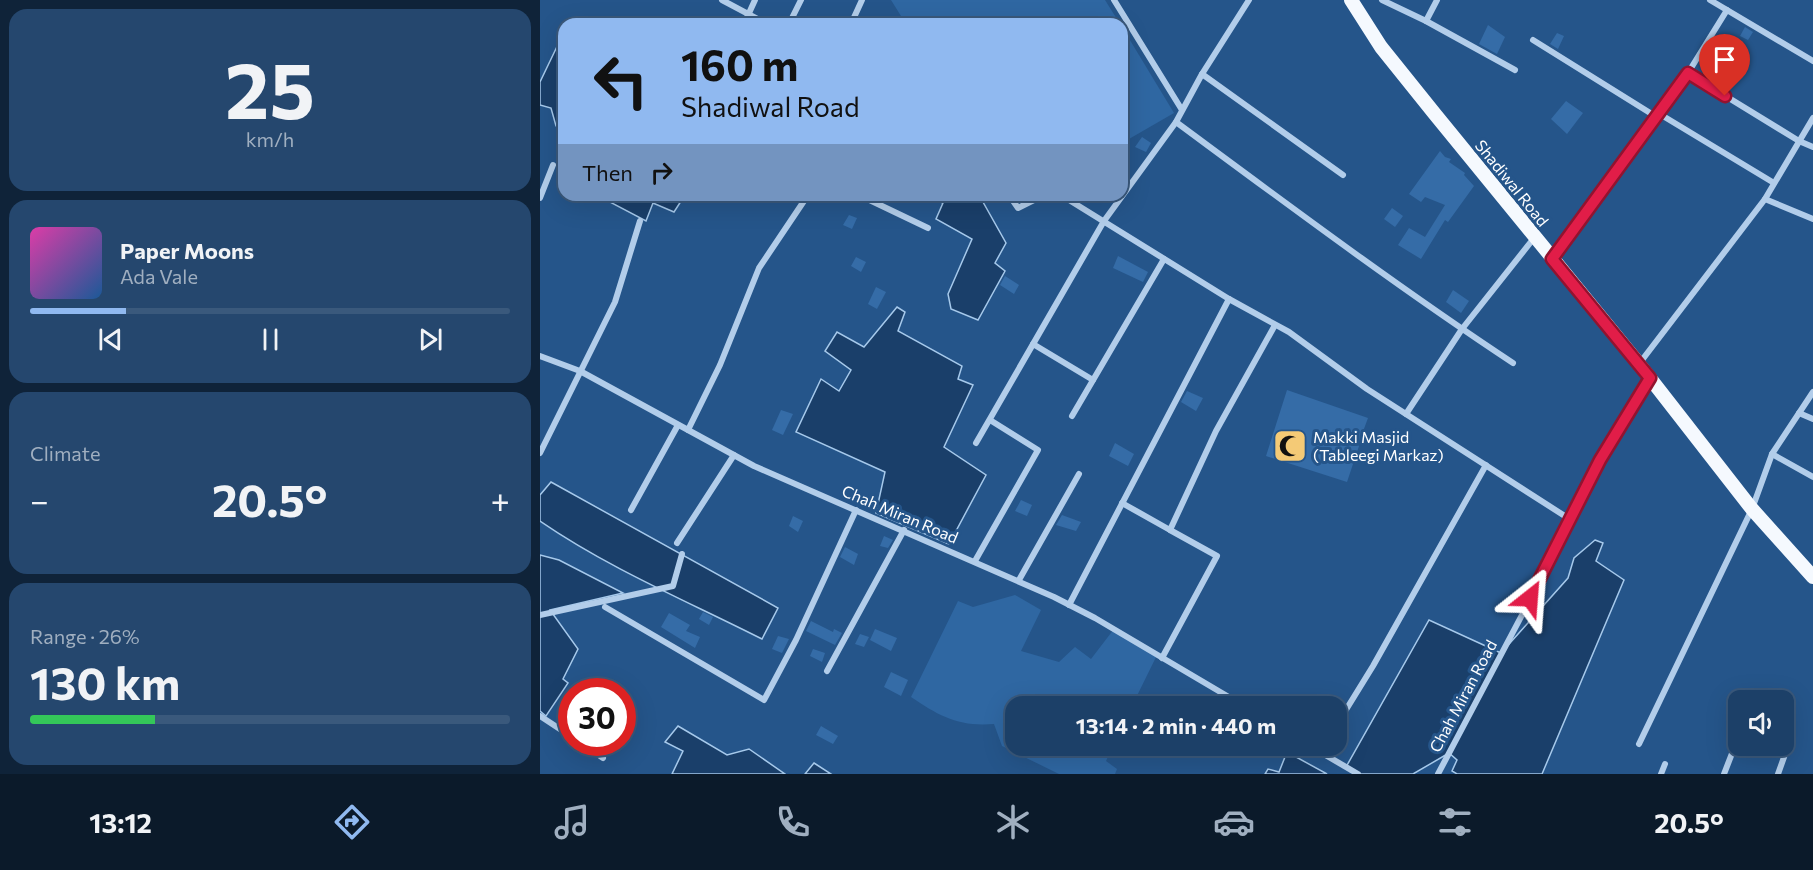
<!DOCTYPE html>
<meta charset="utf-8">
<style>
:root{--surface:#1c4068;--page:#25476e;--text:#f1f3f6;--muted:#a0afc0;--line:#3a597c;--accent:#90b9f0}
body{margin:0;font-family:Commissioner,sans-serif;background:var(--page);color:var(--text);height:100vh;display:flex;flex-direction:column;font-size:22px;white-space:nowrap}
*{box-sizing:border-box;margin:0}
p{font-size:20px;color:var(--muted)}
.icon{flex:none;width:33px;height:33px;fill:none;stroke:currentColor;stroke-width:2;stroke-linecap:round;stroke-linejoin:round}
.map{position:relative;flex:1;overflow:hidden}
.panel{display:flex;flex-direction:column;gap:9px;padding:9px;background:#0f2339;width:540px}
.panel>*{flex:none}
.hud{position:absolute;left:18px;top:18px;width:570px;height:183px;border-radius:18px;box-shadow:0 6px 24px #0002,0 0 0 2px var(--line);background:#90b9f0;color:#111;overflow:hidden}
.fabs{position:absolute;left:1188px;top:690px;display:grid;gap:12px}
.fabs a{display:grid;place-items:center;width:66px;height:66px;border-radius:12px;background:var(--surface);box-shadow:0 6px 24px #0002,0 0 0 2px var(--line);font-size:30px}
.speed{position:absolute;left:18px;top:678px;display:flex;gap:12px;font-size:30px;font-weight:700;text-align:center}
.speed>*{display:grid;place-content:center;width:78px;height:78px;border-radius:50%;background:var(--surface);box-shadow:0 6px 24px #0002,0 0 0 2px var(--line);line-height:1}
.speed .limit{border:9px solid #d22;background:#fff;color:#111}
.pin{position:absolute;display:grid;place-items:center;width:51px;height:51px;color:#fff;margin:-62px -26px;border-radius:50% 50% 50% 0;rotate:-45deg;box-shadow:0 0 6px #0007}
.pin .icon{rotate:45deg}
.me{position:absolute;width:66px;margin:-33px;rotate:28deg;stroke-linejoin:round;filter:drop-shadow(0 0 4px #0008)}
.turn{display:flex;align-items:center;gap:21px;height:126px;padding:0 24px;font-size:27px}
.turn .icon{width:78px;height:78px;stroke-width:2.5}
.turn b{display:block;font-size:42px;line-height:51px}
.then{display:flex;align-items:center;height:57px;padding:0 24px;background:#0003;gap:12px;font-size:22px}
.big{font-size:45px;font-weight:700;line-height:1.1}
.panel .tile{flex:1;display:flex;flex-direction:column;justify-content:center;gap:9px;min-width:0;padding:0 21px;border-radius:18px;background:var(--page)}
.panel .dial{align-items:center;gap:0}
.dial b{font-size:78px;line-height:1}
.song{display:flex;align-items:center;gap:18px}
.cover{width:72px;height:72px;border-radius:9px;background:linear-gradient(135deg,hsl(320 70% 55%),hsl(210 70% 35%))}
.played{height:6px;border-radius:3px;background:linear-gradient(90deg,var(--accent) 20%,var(--line) 20%)}
.keys{display:flex;justify-content:space-around;direction:ltr}
.heat{display:flex;justify-content:space-between;align-items:center;font-size:33px;direction:ltr}
.charge{height:9px;border-radius:4px;background:linear-gradient(90deg,#34c759 26%,var(--line) 0)}
.trip{position:absolute;left:465px;top:696px;width:342px;height:60px;border-radius:18px;background:var(--surface);box-shadow:0 6px 24px #0002,0 0 0 2px var(--line);font-weight:700;line-height:60px;text-align:center}
.tabs{display:flex;height:96px;justify-content:space-around;align-items:center;background:#0b1a2a;color:var(--muted)}
.tabs .icon{width:42px;height:42px}
.tabs .current{color:var(--accent)}
.tabs b{font-size:27px;color:var(--text)}
main{display:flex;flex:1;min-height:0}
.map>svg:first-child{display:block}
.green{fill:#2f67a2}
.water{fill:#1a3f6a;stroke:#a6c9eb;stroke-width:1.5}
.building{fill:#356ca7}
.lines{fill:none;stroke-linecap:round;stroke-linejoin:round}
.minor{stroke:#b2cdea;stroke-width:6}
.primary{stroke:#f5f9fe;stroke-width:14}
.route-casing{stroke:#92132f;stroke-width:15}
.route{stroke:#e11d48;stroke-width:10}
.labels{text-anchor:middle;stroke-width:6;stroke-linejoin:round;paint-order:stroke}
.street-label{font-size:16px;fill:#fff;stroke:#25558a}
.poi-label{font-size:16px;fill:#fff;stroke:#25558a;text-anchor:start}
</style>
<main>
<section class="panel">
<div class="tile dial"><b>25</b><p>km/h</p></div>
<div class="tile">
<div class="song"><i class="cover"></i><div><b>Paper Moons</b><p>Ada Vale</p></div></div>
<div class="played"></div>
<div class="keys"><svg class="icon" aria-label="previous" viewBox="0 0 24 24"><path d="M18 5L8 12l10 7zM5 5v14"/></svg><svg class="icon" aria-label="pause" viewBox="0 0 24 24"><path d="M8 5v14M16 5v14"/></svg><svg class="icon" aria-label="next" viewBox="0 0 24 24"><path d="M6 5l10 7-10 7zM19 5v14"/></svg></div>
</div>
<div class="tile"><p>Climate</p>
<div class="heat"><a>−</a><b class="big">20.5°</b><a>+</a></div>
</div>
<div class="tile"><p>Range · 26%</p><b class="big">130 km</b><div class="charge"></div></div>
</section>
<div class="map">
<svg width="1273" height="774" viewBox="0 0 1273 774">
<rect width="100%" height="100%" fill="#25558a"/>
<g class="green">
<path d="M351,0H565L580,24H366Z"/>
<path d="M582,27L634,113L582,143Z"/>
<path d="M475,595L501,610L481,651L519,662L535,647L551,659L574,629L617,655L592,706H476V746H573L566,761L577,769L575,774H519L462,746L454,724C419,727 399,716 371,697L418,601L433,607Z"/>
</g>
<g class="water">
<path d="M24,32V128L16,126L11,108L0,105V82Z"/>
<path d="M68,195H145L134,212L113,203L106,221L66,200Z"/>
<path d="M382,195H439L466,243L455,263L465,271L438,320L411,309L408,294L432,239L396,219L403,203Z"/>
<path d="M357,307L365,312L358,331L422,366L418,379L433,385L404,447L446,475L409,544L336,513L345,472L256,432L281,379L299,391L311,370L285,351L297,332L324,347Z"/>
<path d="M11,482L238,608L222,639C147,601 70,569 0,521V495Z"/>
<path d="M1055,540L1063,543L1056,561L1084,580L1002,774H917L912,771L917,760L909,753L873,774H818L806,767L889,620L961,653L1028,578L1034,558Z"/>
<path d="M0,555L19,560L83,593L10,610L38,649L23,679L28,683L6,716L0,711Z"/>
<path d="M138,726L187,755L209,749L245,774H132L143,751L125,742Z"/>
<path d="M747,752L787,774H725L728,769L739,772Z"/>
<path d="M274,763L291,774H265Z"/>
</g>
<g class="building">
<path d="M948,25L965,37L957,54L939,44Z"/>
<path d="M1205,27L1213,32L1208,40L1200,36Z"/>
<path d="M1017,33L1024,36L1018,49L1010,44Z"/>
<path d="M1026,101L1043,113L1027,134L1011,119Z"/>
<path d="M602,137L611,143L606,152L595,147Z"/>
<path d="M900,151L905,157L911,159L909,162L925,173L924,175L934,186L908,222L905,220L881,259L858,245L869,228L885,237L905,205L885,197L881,202L869,194Z"/>
<path d="M852,208L863,216L855,227L844,219Z"/>
<path d="M309,215L317,218L312,229L303,225Z"/>
<path d="M578,256L608,272L603,282L573,268Z"/>
<path d="M316,257L326,262L321,272L311,266Z"/>
<path d="M465,276L479,285L474,294L460,285Z"/>
<path d="M336,287L346,292L337,309L328,304Z"/>
<path d="M913,290L929,301L921,313L906,302Z"/>
<path d="M747,390L828,418L818,445L819,446L807,482L726,456Z"/>
<path d="M647,391L663,398L656,411L641,402Z"/>
<path d="M241,410L253,414L243,435L232,430Z"/>
<path d="M575,443L594,454L588,466L569,456Z"/>
<path d="M481,500L492,505L487,516L475,511Z"/>
<path d="M522,515L541,522L536,531L516,525Z"/>
<path d="M253,516L263,521L258,532L249,526Z"/>
<path d="M344,536L353,540L348,548L340,546Z"/>
<path d="M305,547L318,554L314,565L300,557Z"/>
<path d="M163,612L173,617L169,625L159,619Z"/>
<path d="M129,613L150,625L146,631L160,637L155,648L121,627Z"/>
<path d="M271,621L293,632L294,629L302,633L295,645L266,631Z"/>
<path d="M335,629L357,638L351,651L330,640Z"/>
<path d="M320,634L329,637L324,647L315,644Z"/>
<path d="M238,636L249,639L242,653L232,649Z"/>
<path d="M273,649L285,653L282,662L270,656Z"/>
<path d="M351,672L368,680L361,696L344,687Z"/>
<path d="M281,726L298,736L293,744L276,735Z"/>
</g>
<g class="lines">
<g class="minor">
<path d="M182,0L227,24"/>
<path d="M574,0L642,110"/>
<path d="M709,0L662,74L803,175"/>
<path d="M842,0L886,21L975,70"/>
<path d="M1170,0L1273,61"/>
<path d="M886,21L897,0"/>
<path d="M204,24L215,0"/>
<path d="M249,24L261,0"/>
<path d="M311,24L322,0"/>
<path d="M993,40L1115,116"/>
<path d="M1148,73L1259,141L1273,147"/>
<path d="M1118,113L1234,183"/>
<path d="M636,122C747,204 858,287 973,363"/>
<path d="M319,195L388,228"/>
<path d="M469,195L478,208L504,195"/>
<path d="M521,195L689,299L749,332L827,389L1031,520"/>
<path d="M0,198L13,165"/>
<path d="M1225,199L1273,118"/>
<path d="M1013,257L1148,73L1187,10"/>
<path d="M493,344L553,380"/>
<path d="M0,356L40,371L214,466L514,597L555,618L704,706"/>
<path d="M1099,364L1225,199L1273,219"/>
<path d="M1259,413L1273,419"/>
<path d="M866,414L922,329L994,238"/>
<path d="M532,416L624,259"/>
<path d="M148,430L180,365L219,268L268,195"/>
<path d="M436,443L564,221L636,122L662,74"/>
<path d="M0,453L75,302L100,221"/>
<path d="M1232,454L1273,477"/>
<path d="M582,503L630,530L676,431L735,325"/>
<path d="M91,510L138,425"/>
<path d="M137,543L194,455"/>
<path d="M435,561L498,450L450,420"/>
<path d="M479,580L539,474"/>
<path d="M529,605L689,299"/>
<path d="M65,607L224,700L256,640L316,510"/>
<path d="M0,615L133,586L142,554"/>
<path d="M622,658L677,556L630,530"/>
<path d="M287,671L364,530"/>
<path d="M0,716L32,737"/>
<path d="M796,726L833,666L946,465"/>
<path d="M40,742L63,758"/>
<path d="M1099,744L1212,509L1232,454L1273,392"/>
<path d="M770,746L818,774"/>
<path d="M898,774L1020,543L1060,460L1110,378"/>
<path d="M1121,774L1125,764"/>
<path d="M1184,774L1198,738"/>
<path d="M1238,774L1248,746"/>
</g>
<path class="primary" d="M811,0L841,47L894,113L1099,364L1212,509L1273,577"/>
</g>
<g class="lines">
<defs>
<path id="route" d="M990,598L1060,460L1110,378L1012,259L1148,73L1185,96"/>
</defs>
<use href="#route" class="route-casing"/>
<use href="#route" class="route"/>
</g>
<defs>
<symbol id="mosque-square" viewBox="-11 -11 22 22"><rect x="-9" y="-9" width="18" height="18" rx="4" fill="#f4ca76" stroke="#25558a"/><path d="M3.5-4.9A6 6 0 1 0 3.5 4.9A5 5 0 1 1 3.5-4.9Z" fill="#111"/></symbol>
</defs>
<g fill-rule="evenodd">
<use href="#mosque-square" x="731" y="427" width="38" height="38"/>
</g>
<g class="labels">
<g class="street-label">
<text transform="translate(972 183) rotate(51)" y="6">Shadiwal Road</text>
<text transform="translate(360 514) rotate(23)" y="6">Chah Miran Road</text>
<text transform="translate(923 696) rotate(-62)" y="6">Chah Miran Road</text>
</g>
<g class="poi-label">
<text x="773" y="443">Makki Masjid<tspan x="773" dy="18">(Tableegi Markaz)</tspan></text>
</g>
</g>
</svg>
<div class="fabs">
<a><svg class="icon" aria-label="sound" viewBox="0 0 24 24"><path d="M4 9h4l5-4v14l-5-4H4zM17 9q2 3 0 6"/></svg></a>
</div>
<div class="speed"><div class="limit">30</div></div>
<div class="pin" style="left:1185px;top:96px;background:#d93025"><svg class="icon" aria-label="arrive" viewBox="0 0 24 24"><path d="M6 21V4h12l-3 4 3 4H6"/></svg></div>
<svg class="me" style="left:990px;top:598px" viewBox="-20 -20 40 40"><path d="M0-17L14 15 0 8-14 15z" fill="#e11d48" stroke="#fff" stroke-width="4"/></svg>
<div class="trip">13:14 · 2 min · 440 m</div>
<div class="hud">
<div class="turn"><svg class="icon" aria-label="left" viewBox="0 0 24 24"><path d="M17 20v-9H6M10 6l-5 5 5 5"/></svg><div><b>160 m</b>Shadiwal Road</div></div>
<div class="then">Then<svg class="icon" aria-label="right" viewBox="0 0 24 24"><path d="M7 20v-9h11M14 6l5 5-5 5"/></svg></div>
</div>
</div>
</main>
<nav class="tabs">
<b>13:12</b>
<svg class="icon current" aria-label="directions" viewBox="0 0 24 24"><path d="M12 3l9 9-9 9-9-9zM9 14v-3h6M13 9l2 2-2 2"/></svg>
<svg class="icon" aria-label="music" viewBox="0 0 24 24"><path d="M9 18V5l10-2v13"/><circle cx="6" cy="18" r="3"/><circle cx="16" cy="16" r="3"/></svg>
<svg class="icon" aria-label="phone" viewBox="0 0 24 24"><path d="M5 4h4l2 5-3 2q2 4 5 5l2-3 5 2v4C11 20 4 13 5 4z"/></svg>
<svg class="icon" aria-label="climate" viewBox="0 0 24 24"><path d="M12 3v18M4 7l16 10M4 17L20 7"/></svg>
<svg class="icon" aria-label="car" viewBox="0 0 24 24"><path d="M5 17H2v-5l4-1 3-4h7l3 4 3 1v5h-3M9 17h6M6 11h13"/><circle cx="7" cy="17" r="2"/><circle cx="17" cy="17" r="2"/></svg>
<svg class="icon" aria-label="filters" viewBox="0 0 24 24"><path d="M4 7h16M4 17h16"/><circle cx="9" cy="7" r="2"/><circle cx="15" cy="17" r="2"/></svg>
<b>20.5°</b>
</nav>
